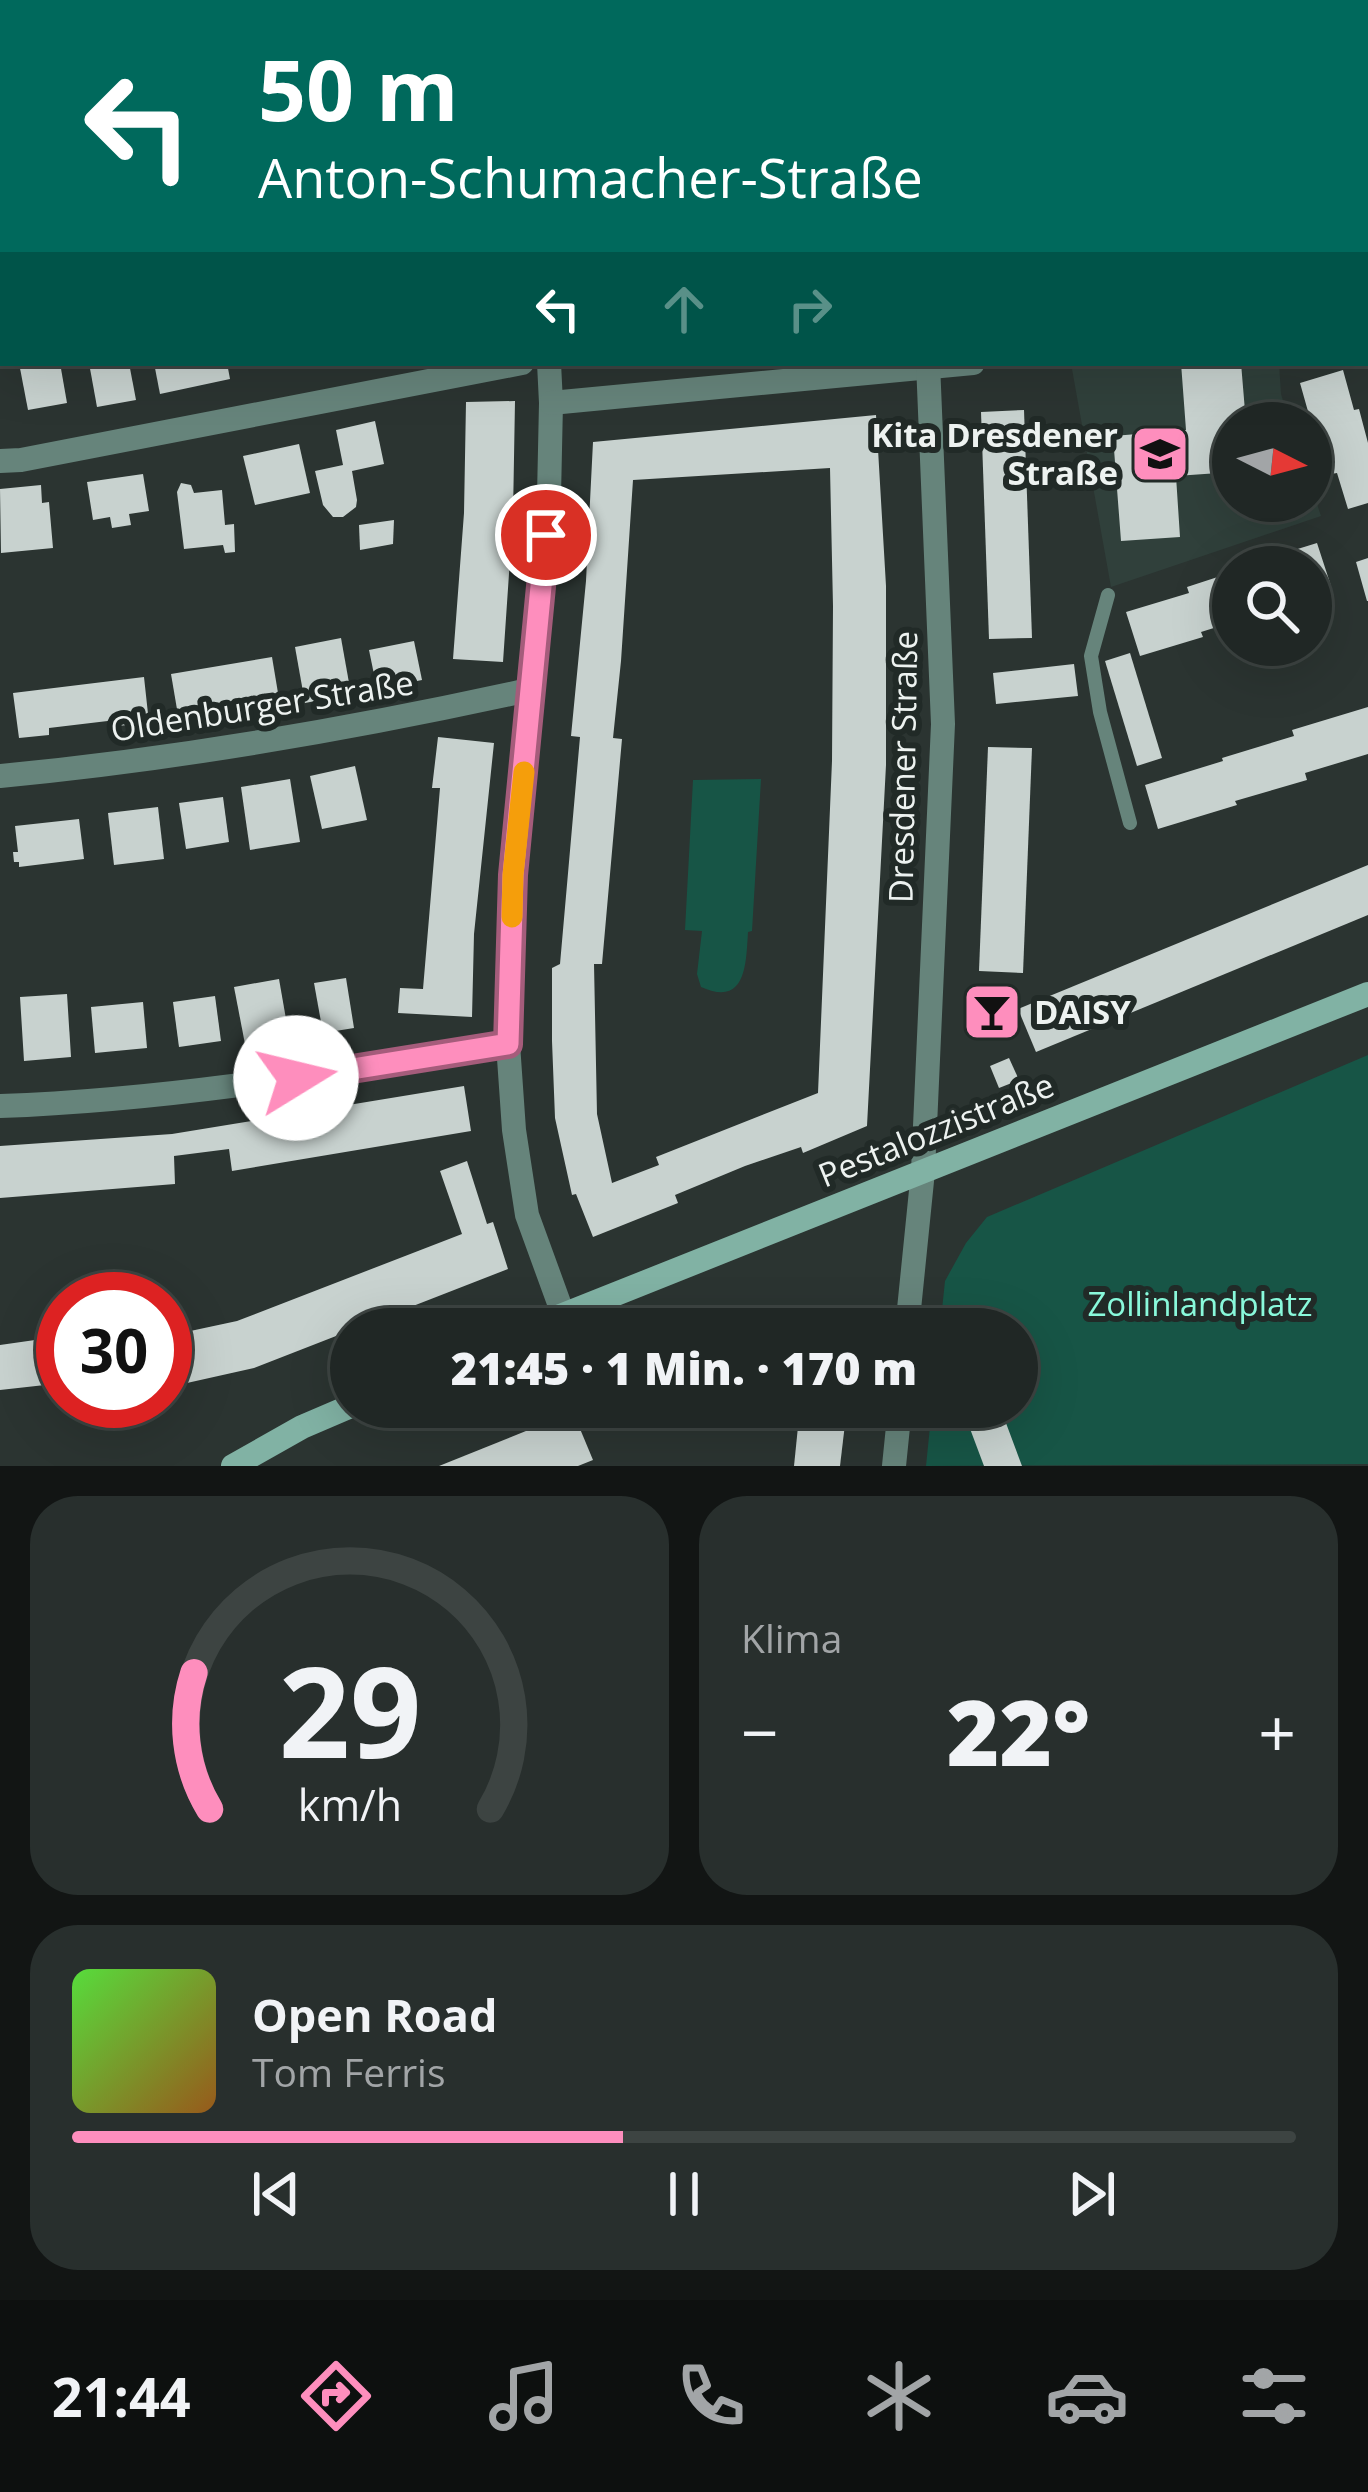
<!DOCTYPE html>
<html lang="de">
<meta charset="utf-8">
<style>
:root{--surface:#202725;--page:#282f2d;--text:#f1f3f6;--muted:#a2a5a7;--line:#3d4442;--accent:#fe8ebd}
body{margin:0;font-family:"Open Sans",sans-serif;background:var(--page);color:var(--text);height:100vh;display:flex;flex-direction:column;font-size:45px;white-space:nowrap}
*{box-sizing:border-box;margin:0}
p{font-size:39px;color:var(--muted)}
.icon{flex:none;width:66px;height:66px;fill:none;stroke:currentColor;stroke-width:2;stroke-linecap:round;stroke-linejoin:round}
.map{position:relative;height:1466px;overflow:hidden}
.sheet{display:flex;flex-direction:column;gap:30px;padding:30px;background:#121514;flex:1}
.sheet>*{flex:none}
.top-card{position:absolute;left:0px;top:0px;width:1368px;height:366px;box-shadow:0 12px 48px #0002,0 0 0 3px var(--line);background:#00695c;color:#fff;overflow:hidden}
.needle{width:78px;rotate:96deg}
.buttons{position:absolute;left:1212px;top:402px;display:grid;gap:24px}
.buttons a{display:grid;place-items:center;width:120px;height:120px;border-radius:50%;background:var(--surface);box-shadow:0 12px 48px #0002,0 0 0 3px var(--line);font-size:60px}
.speed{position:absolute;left:36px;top:1272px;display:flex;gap:24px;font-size:60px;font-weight:700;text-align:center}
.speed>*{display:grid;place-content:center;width:156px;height:156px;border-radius:50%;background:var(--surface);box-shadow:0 12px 48px #0002,0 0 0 3px var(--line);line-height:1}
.speed .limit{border:18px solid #d22;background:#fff;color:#111}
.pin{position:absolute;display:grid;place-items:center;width:102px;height:102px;color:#fff;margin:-51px;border:6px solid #fff;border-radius:50%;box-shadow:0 3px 12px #0007}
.me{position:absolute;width:132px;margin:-66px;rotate:81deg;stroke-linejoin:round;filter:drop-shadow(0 0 9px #0008)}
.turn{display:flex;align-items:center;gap:42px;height:252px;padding:0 60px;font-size:54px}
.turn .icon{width:156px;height:156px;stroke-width:2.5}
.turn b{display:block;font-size:84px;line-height:102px}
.lanes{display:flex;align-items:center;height:114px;padding:0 60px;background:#0003;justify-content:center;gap:60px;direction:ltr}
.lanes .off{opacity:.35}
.big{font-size:90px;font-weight:800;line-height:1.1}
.sheet .card{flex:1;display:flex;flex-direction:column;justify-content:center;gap:18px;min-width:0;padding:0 42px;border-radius:48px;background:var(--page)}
.sheet .dial{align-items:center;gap:0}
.dial svg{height:312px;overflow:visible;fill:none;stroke:var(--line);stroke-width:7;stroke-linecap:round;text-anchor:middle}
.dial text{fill:var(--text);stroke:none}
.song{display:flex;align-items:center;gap:36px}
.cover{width:144px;height:144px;border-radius:18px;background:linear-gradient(135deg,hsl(110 70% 55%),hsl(30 70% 35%))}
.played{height:12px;border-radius:6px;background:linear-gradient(90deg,var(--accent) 45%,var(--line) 45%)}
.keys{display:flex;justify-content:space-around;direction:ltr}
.heat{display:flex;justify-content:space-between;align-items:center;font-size:66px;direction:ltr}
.sheet .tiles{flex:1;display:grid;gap:30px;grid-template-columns:1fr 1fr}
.card:last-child{grid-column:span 2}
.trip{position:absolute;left:330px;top:1308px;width:708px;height:120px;border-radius:60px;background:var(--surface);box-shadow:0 12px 48px #0002,0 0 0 3px var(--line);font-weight:800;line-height:120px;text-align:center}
.menu{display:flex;height:192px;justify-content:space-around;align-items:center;background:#0d100f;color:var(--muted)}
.menu .icon{width:84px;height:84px}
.menu .active{color:var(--accent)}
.menu b{font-size:54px;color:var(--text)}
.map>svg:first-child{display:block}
.built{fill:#30403b}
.green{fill:#175546}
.building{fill:#c8d2cf;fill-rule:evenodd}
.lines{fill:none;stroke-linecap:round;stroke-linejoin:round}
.lane{stroke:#66847b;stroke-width:14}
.street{stroke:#66847b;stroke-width:24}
.secondary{stroke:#81b2a4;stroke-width:24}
.route-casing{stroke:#a55c7b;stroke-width:30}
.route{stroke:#fe8ebd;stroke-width:21}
.slow{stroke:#f59e0b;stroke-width:21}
.labels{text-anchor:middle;stroke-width:12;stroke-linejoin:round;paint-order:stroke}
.poi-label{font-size:33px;font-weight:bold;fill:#edf2f0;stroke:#212a27;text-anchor:end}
.street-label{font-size:33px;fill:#edf2f0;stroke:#212a27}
.park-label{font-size:33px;fill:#89f9db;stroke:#212a27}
</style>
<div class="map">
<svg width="1368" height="1466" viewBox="0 0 1368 1466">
<rect width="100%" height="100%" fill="#2b3431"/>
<path class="built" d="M1141,363H1279L1281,394L1290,423H1233V501H1311V486L1321,516L1111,587L1072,369Z"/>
<g class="green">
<path d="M937,0H1334V3H938Z"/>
<path d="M761,779L752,931L748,932C746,965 746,1007 701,987L697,974L702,931L685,930L693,780Z"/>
<path d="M1368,1055V1464L926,1466L932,1407H1017V1329H940L945,1281L966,1243L987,1217Z"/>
</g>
<g class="building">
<path d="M19,363H60L67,403L28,410Z"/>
<path d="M89,363H129L136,400L97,407Z"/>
<path d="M154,363H227L230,379L160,394Z"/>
<path d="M1181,363H1241L1246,423H1233V472L1176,476L1180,537L1121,541L1113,436L1186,430Z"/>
<path d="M1343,370L1354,410L1359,409L1368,443V503L1348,509L1337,473L1331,474L1316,421L1311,422L1300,383Z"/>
<path d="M515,401L513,515L503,662L453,659L464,513L466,402Z"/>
<path d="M1024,410L1032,638L989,639L981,412Z"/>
<path d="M876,415L886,586V765L867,1126L803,1153L801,1147L745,1166L675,1195L678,1203L593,1237L576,1194L572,1195L555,1118L552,1041V968L560,964L580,737L571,736L586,581L593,442ZM830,468L833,606L832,761L818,1093L656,1157L659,1165L612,1183L597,1114L594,964H602L622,739L613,738L621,661L633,480Z"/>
<path d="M375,421L384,464L352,471L357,500L356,507L343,517H333L323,505L315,471L343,465L336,430Z"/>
<path d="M299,444L310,493L255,505L243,456Z"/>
<path d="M143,474L149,511L129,514L131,525L112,528L110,517L93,520L87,482Z"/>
<path d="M181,483L191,485L194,493L222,490L225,525L234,524L235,552L225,553L223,545L184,549L177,492Z"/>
<path d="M41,485L42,503L49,502L53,548L1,553L0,489Z"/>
<path d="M394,520L393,544L360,550L359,525Z"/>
<path d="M1317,543L1331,586L1311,593V567H1257L1255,562Z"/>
<path d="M1368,558V601H1367L1356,562Z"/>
<path d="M1233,572V622L1201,632L1203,637L1140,656L1126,612L1189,593L1187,587Z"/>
<path d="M341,638L351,694L305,703L295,647Z"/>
<path d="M414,641L422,680L377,689L369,650Z"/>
<path d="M1130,653L1162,758L1137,766L1105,661Z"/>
<path d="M272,657L280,705L179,721L171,674Z"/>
<path d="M1074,664L1078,696L996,704L993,673Z"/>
<path d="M144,677L149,723L117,726L116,720L49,728V735L19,738L13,693Z"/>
<path d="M1368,707V754L1305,773L1307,780L1235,801L1237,805L1158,829L1145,785L1223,761L1222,758L1294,736L1292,730Z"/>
<path d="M438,737L494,743L474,934L472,1017L398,1013L400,988L423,989L440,788H432Z"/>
<path d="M988,747L1032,748L1023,973L979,971Z"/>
<path d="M355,766L367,820L322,829L310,776Z"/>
<path d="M290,779L300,842L250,850L241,787Z"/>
<path d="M223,797L229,842L186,849L179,803Z"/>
<path d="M158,807L164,859L114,865L108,813Z"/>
<path d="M79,819L84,859L19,867V862H14L13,852H18L15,826Z"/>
<path d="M1368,865V915L1036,1052L1018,1009Z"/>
<path d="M346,978L354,1028L323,1033L314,983Z"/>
<path d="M279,979L289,1036L245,1044L234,987Z"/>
<path d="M979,989L1007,991L1004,1038L977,1036Z"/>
<path d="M67,994L71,1057L24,1061L20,997Z"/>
<path d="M215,996L221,1041L179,1047L173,1002Z"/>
<path d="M143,1002L147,1048L95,1053L91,1007Z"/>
<path d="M1009,1058L1019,1080L999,1088L990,1066Z"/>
<path d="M464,1086L471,1131L232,1171L229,1149L174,1156L175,1184L0,1198V1146L172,1134Z"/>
<path d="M467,1161L487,1224L493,1222L508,1269L254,1368L178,1385L167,1336L237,1321L462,1234L440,1171Z"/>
<path d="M812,1306L858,1309L856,1329H780L810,1318Z"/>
<path d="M63,1336V1383L0,1390V1345Z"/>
<path d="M643,1407H702L651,1428Z"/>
<path d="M800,1407H847L840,1466H794Z"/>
<path d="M951,1407H1000L1022,1466H984L969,1426L960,1430Z"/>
<path d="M573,1412L593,1460L578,1466H439Z"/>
</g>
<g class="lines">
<path class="lane" d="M1108,595L1091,656L1100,712L1130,823"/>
<g class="street">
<path d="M452,0L453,3"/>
<path d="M887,0L888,3"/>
<path d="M97,3L101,0"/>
<path d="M0,81L3,79"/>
<path d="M1365,330L1368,329"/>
<path d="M549,363L551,403L549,496L513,875L508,1044L514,1130L527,1215L563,1314"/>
<path d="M551,403L973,363"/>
<path d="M0,461L21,460L522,363"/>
<path d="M0,776C179,759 357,728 533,689"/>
<path d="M0,1106C171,1100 340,1071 508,1044"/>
<path d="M907,1329L923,1171L943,724L928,363"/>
<path d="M894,1466L900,1407"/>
</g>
<g class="secondary">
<path d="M528,1329L1368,994"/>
<path d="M233,1466L302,1427L351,1406"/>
</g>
</g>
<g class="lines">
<defs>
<path id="route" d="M296,1078L508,1044L513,875L546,535"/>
</defs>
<use href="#route" class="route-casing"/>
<use href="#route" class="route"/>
<path class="slow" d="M512,917L513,875L524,772"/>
</g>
<defs>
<symbol id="school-square" viewBox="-11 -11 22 22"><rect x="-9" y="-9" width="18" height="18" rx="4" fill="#fe8ebd" stroke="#212a27"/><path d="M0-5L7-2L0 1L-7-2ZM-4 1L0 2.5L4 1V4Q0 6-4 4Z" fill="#111"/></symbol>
<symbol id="bar-square" viewBox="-11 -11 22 22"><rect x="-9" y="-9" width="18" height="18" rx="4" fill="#fe8ebd" stroke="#212a27"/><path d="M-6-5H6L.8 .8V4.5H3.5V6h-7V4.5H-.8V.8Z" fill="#111"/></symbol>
</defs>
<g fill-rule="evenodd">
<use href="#school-square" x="1127" y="421" width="66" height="66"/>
<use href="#bar-square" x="959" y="979" width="66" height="66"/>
</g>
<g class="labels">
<g class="poi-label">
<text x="1118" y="447">Kita Dresdener<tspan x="1118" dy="38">Straße</tspan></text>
<text x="1034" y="1024" text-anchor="start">DAISY</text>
</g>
<g class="street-label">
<text transform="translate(262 706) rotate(-9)" y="12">Oldenburger Straße</text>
<text transform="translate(903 767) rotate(-89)" y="12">Dresdener Straße</text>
<text transform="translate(936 1130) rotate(-22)" y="12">Pestalozzistraße</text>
</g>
<g class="park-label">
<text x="1200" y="1316">Zollinlandplatz</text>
</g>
</g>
</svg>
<div class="buttons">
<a><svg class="needle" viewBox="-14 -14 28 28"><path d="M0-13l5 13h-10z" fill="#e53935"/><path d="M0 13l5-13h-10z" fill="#a2a5a7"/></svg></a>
<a><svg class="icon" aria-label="search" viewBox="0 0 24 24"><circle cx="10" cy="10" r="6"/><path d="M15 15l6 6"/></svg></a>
</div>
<div class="speed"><div class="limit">30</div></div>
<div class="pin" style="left:546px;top:535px;background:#d93025"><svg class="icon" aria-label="arrive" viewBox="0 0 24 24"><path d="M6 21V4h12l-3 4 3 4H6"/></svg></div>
<svg class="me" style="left:296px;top:1078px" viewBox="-20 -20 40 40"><circle r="19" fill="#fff"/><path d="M0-13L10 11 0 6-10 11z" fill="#fe8ebd"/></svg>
<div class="trip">21:45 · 1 Min. · 170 m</div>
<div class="top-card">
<div class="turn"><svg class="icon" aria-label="left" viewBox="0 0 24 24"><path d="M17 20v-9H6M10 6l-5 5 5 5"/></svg><div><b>50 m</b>Anton-Schumacher-Straße</div></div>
<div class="lanes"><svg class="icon" aria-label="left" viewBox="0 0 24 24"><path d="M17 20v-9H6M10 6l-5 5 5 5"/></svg><svg class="icon off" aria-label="ahead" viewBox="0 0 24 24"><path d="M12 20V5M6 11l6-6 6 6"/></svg><svg class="icon off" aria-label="right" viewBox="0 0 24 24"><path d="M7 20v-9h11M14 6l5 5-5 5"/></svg></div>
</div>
</div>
<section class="sheet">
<div class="tiles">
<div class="card dial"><svg viewBox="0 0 100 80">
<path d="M14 69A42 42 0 1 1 86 69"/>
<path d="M14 69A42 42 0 0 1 10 34" stroke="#fe8ebd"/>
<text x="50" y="56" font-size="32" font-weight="700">29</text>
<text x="50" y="72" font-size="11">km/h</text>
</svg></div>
<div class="card"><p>Klima</p>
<div class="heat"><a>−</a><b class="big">22°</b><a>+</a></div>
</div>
<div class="card">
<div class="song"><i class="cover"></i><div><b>Open Road</b><p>Tom Ferris</p></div></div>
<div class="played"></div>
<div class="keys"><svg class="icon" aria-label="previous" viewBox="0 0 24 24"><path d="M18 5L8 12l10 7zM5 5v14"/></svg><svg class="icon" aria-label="pause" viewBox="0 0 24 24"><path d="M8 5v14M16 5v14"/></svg><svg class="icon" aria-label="next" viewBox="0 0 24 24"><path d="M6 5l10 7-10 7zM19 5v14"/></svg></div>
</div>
</div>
</section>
<nav class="menu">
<b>21:44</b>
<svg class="icon active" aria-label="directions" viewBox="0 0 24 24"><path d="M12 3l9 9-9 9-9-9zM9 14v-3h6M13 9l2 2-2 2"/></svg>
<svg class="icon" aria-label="music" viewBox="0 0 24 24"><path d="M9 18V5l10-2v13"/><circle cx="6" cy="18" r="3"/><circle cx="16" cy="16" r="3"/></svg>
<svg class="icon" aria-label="phone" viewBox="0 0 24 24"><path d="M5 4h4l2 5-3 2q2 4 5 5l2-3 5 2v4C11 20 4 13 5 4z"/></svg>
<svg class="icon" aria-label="climate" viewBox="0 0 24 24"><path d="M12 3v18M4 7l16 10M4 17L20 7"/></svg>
<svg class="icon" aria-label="car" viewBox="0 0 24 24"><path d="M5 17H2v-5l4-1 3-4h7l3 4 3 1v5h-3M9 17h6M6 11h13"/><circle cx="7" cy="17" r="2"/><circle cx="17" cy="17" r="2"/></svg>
<svg class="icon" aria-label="filters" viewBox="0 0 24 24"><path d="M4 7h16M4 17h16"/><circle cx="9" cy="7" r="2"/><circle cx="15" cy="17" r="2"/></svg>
</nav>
